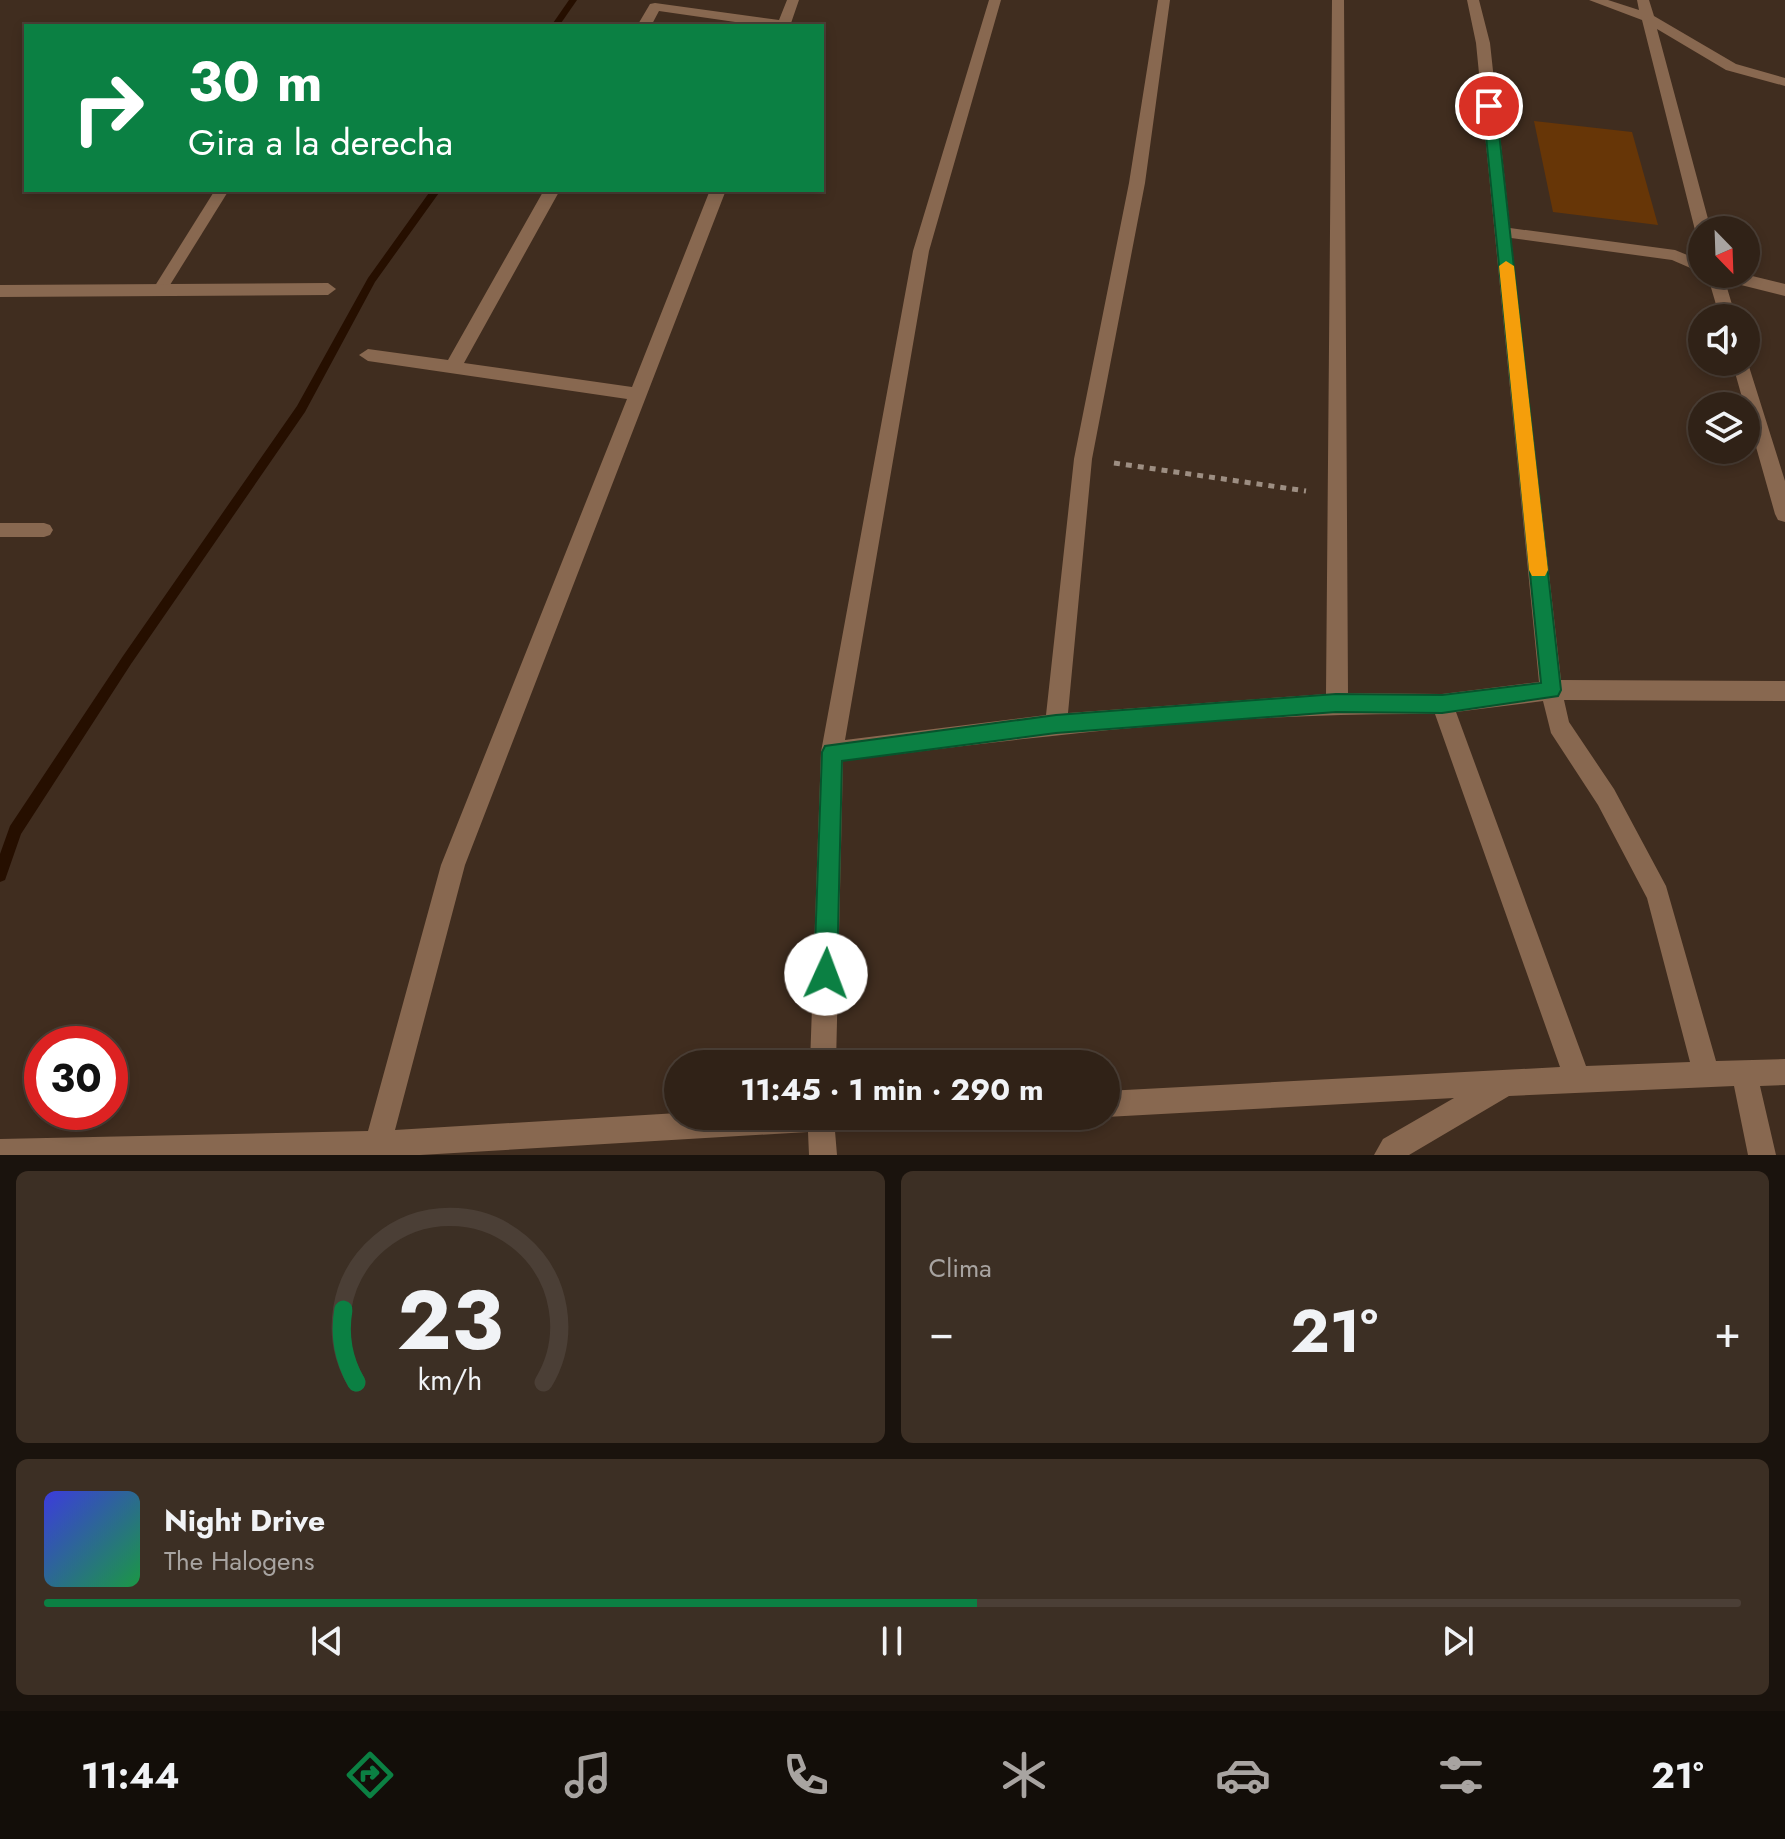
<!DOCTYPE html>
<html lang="es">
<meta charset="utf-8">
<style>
:root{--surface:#302217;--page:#3c2f24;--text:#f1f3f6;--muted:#a8a4a1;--line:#4b3f36;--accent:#0b8043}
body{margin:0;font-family:Jost,sans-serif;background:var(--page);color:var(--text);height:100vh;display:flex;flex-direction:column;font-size:30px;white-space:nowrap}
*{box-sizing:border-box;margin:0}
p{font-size:26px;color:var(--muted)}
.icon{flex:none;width:44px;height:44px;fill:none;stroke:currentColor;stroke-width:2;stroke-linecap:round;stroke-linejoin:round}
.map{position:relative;height:1155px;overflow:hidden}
.drawer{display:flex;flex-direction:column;gap:16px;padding:16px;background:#1a130d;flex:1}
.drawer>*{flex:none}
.guide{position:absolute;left:24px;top:24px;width:800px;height:168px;border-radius:0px;box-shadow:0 4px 12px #0003,0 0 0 2px var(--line);background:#0b8043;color:#fff;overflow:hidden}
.needle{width:52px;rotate:157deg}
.tools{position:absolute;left:1688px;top:216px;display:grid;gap:16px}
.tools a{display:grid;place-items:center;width:72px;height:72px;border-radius:50%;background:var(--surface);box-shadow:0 4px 12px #0003,0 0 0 2px var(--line);font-size:40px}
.speed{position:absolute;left:24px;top:1026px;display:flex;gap:16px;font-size:40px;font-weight:700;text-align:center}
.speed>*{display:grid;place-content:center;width:104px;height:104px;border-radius:50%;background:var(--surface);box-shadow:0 4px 12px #0003,0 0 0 2px var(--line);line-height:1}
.speed .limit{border:12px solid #d22;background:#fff;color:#111}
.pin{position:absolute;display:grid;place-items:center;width:68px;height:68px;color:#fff;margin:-34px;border:4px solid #fff;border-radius:50%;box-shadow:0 2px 8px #0007}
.me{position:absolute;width:88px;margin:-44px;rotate:2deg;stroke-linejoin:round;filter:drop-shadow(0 0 6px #0008)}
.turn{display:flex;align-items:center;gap:28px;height:168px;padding:0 32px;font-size:36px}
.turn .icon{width:104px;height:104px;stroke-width:2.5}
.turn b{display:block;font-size:56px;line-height:68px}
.big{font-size:60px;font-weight:700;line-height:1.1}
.drawer .widget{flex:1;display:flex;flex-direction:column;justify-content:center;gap:12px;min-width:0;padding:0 28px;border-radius:12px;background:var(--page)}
.drawer .dial{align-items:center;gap:0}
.dial svg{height:208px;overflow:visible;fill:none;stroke:var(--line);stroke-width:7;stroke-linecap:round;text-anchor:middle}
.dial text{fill:var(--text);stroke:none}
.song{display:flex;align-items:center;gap:24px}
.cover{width:96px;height:96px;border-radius:12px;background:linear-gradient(135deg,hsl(240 70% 55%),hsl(140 70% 35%))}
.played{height:8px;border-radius:4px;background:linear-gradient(90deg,var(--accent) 55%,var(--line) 55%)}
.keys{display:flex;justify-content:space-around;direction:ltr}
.heat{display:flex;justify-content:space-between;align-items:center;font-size:44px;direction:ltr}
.drawer .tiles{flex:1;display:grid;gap:16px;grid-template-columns:1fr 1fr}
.widget:last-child{grid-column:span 2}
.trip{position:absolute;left:664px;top:1050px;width:456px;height:80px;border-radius:40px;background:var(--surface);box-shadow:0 4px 12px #0003,0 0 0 2px var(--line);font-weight:700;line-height:80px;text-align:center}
.tabs{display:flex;height:128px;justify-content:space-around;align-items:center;background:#130e09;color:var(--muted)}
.tabs .icon{width:56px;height:56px}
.tabs .on{color:var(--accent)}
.tabs b{font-size:36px;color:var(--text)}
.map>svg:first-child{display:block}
.green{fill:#673607}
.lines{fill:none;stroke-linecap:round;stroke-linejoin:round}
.stream{fill:#260f00;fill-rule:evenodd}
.path{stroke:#9d8e82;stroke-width:5;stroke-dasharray:6 6;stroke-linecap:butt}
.lane{fill:#886850;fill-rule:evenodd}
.street{fill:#886850;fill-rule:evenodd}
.route{fill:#0b8043;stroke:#07532c;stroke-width:2}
.slow{fill:#f59e0b}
</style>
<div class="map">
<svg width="1785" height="1155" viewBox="0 0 1785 1155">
<rect width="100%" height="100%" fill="#402d1f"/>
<path class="green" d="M1534,121L1632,132L1658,225L1553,212Z"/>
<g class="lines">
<g class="stream">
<path d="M569,0H577L559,26H551Z"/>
<path d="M431,190H441L375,282L305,412L131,664L21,834L5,880L0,882V854L10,826L123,656L297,406L368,278Z"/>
</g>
<path class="path" d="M1114,463L1306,491"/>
<g class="lane">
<path d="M215,190H229L165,293H155L153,289Z"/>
<path d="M0,523H44L50,525L53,530L50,535L44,537H0Z"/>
</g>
<g class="street">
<path d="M787,0H799L790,26H763L659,11L651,26H637L650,4L655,3L779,20Z"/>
<path d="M989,0H1001L929,251L845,740L1046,715L1074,459L1129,183L1158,0H1170L1145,183L1092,459L1068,713L1326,694L1332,0H1344L1348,693L1442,694L1539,682L1476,43L1467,0H1479L1490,43L1510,228L1675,250L1702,261V273L1672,260L1511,238L1561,680L1785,681V701L1564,700L1569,722L1614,789L1666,886L1716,1061L1785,1059V1085L1760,1086L1776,1155H1748L1734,1086L1509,1096L1409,1155H1374L1383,1139L1454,1098L1106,1117L1103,1116H1106V1091L1560,1067L1435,714C1236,712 1039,736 843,761L836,1064H810L821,752L913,251ZM1543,701L1551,733L1598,805L1647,898L1690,1062L1586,1066L1456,712Z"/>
<path d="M1589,0H1608L1639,10L1637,0H1649L1654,16L1736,64L1785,78V86L1726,70L1657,29L1711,230H1702V235L1695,230L1642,20Z"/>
<path d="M544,190H560L464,363L632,387L710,190H726L465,865L395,1130L678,1113V1116H869L865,1125L835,1131L837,1155H809L808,1132L420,1155H0V1139L368,1131L441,865L627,399L368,361L359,355L368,349L448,360Z"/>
<path d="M1707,274H1744L1785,284V296L1725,281L1736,318H1720Z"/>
<path d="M328,283L336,289L328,295L0,297V285Z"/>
<path d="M1746,357L1785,481V522L1778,520L1775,514L1732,362H1746Z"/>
</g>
</g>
<path class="route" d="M1489,102L1496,106L1561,690L1558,696L1442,713L1336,712L1056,733L842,761L837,974L834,982L826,986L818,982L814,974L822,752L825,746L1056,715L1336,694L1442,695L1541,683L1483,106Z"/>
<path class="slow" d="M1506,261L1514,266L1548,570L1545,576H1532L1529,570L1499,266Z"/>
</svg>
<div class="tools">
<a><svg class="needle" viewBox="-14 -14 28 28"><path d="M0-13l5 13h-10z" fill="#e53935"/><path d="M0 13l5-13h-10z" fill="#a8a4a1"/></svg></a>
<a><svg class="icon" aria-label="sound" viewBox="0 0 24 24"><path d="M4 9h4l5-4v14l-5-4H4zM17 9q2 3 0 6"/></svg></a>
<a><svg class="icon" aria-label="layers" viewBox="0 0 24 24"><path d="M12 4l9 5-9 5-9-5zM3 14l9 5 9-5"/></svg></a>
</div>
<div class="speed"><div class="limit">30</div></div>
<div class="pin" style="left:1489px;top:106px;background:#d93025"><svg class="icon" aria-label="arrive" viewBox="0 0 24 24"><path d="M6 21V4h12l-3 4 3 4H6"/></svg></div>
<svg class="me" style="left:826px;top:974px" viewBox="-20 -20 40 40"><circle r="19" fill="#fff"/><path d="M0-13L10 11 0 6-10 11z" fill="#0b8043"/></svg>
<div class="trip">11:45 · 1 min · 290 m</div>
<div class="guide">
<div class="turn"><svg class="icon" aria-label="right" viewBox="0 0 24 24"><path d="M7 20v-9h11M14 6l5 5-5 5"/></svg><div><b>30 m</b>Gira a la derecha</div></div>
</div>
</div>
<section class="drawer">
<div class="tiles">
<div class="widget dial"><svg viewBox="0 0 100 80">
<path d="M14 69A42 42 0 1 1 86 69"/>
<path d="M14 69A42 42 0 0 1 9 41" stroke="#0b8043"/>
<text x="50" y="56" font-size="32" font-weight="700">23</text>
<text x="50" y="72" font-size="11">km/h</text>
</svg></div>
<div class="widget"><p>Clima</p>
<div class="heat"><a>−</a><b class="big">21°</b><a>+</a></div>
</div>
<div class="widget">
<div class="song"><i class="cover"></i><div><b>Night Drive</b><p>The Halogens</p></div></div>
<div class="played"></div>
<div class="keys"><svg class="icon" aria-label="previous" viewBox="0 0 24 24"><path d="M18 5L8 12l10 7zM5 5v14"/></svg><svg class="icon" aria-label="pause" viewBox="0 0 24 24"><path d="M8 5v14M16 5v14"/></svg><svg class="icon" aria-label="next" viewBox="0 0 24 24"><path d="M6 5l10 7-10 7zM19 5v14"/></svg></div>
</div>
</div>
</section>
<nav class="tabs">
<b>11:44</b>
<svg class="icon on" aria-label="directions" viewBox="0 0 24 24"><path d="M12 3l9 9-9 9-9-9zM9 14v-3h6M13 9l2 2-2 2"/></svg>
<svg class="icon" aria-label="music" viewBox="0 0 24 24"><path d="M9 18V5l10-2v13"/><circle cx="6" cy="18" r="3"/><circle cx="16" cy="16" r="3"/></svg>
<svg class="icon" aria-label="phone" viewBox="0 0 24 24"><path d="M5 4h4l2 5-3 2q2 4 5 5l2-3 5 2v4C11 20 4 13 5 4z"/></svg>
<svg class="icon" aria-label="climate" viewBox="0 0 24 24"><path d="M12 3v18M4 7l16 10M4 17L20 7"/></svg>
<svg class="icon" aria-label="car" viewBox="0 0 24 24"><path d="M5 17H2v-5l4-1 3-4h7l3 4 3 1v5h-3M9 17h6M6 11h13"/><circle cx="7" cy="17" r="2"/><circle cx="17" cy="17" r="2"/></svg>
<svg class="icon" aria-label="filters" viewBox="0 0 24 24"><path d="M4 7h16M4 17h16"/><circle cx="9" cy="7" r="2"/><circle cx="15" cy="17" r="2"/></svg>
<b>21°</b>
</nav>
